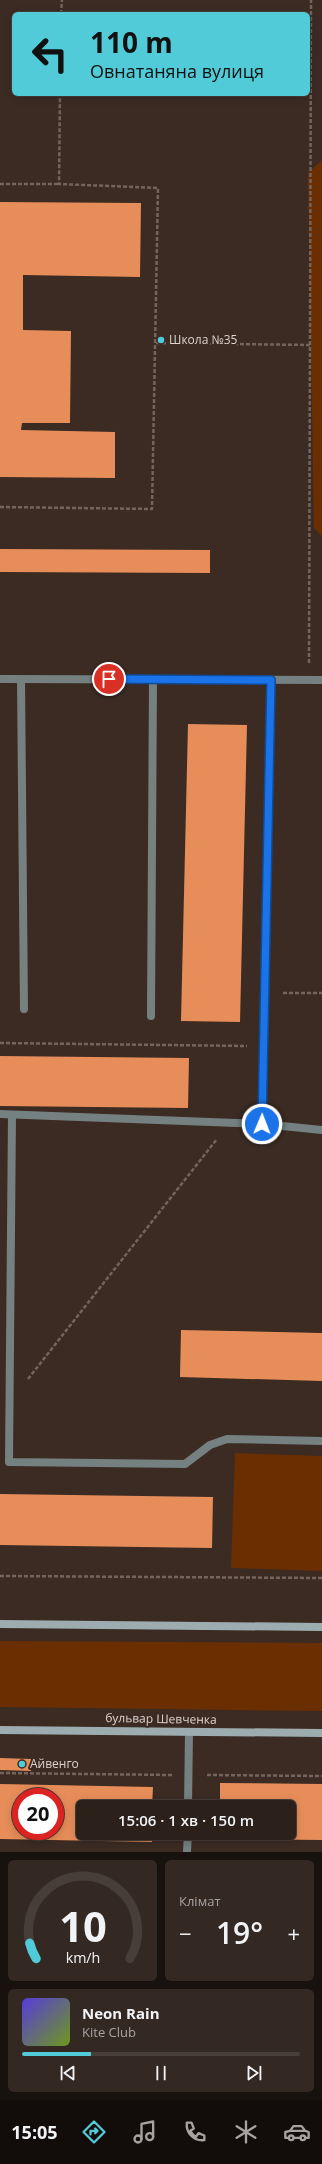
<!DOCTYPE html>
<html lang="uk">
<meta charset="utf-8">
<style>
:root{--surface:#2c201a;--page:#342823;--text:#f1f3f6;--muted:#a6a3a2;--line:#483e39;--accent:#52cbd8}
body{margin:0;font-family:"Open Sans",sans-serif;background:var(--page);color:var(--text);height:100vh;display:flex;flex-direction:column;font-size:15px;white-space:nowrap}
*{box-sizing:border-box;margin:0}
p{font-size:13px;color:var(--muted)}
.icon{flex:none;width:22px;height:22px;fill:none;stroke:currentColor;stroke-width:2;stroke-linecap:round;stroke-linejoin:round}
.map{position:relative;height:1852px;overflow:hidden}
.drawer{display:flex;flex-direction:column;gap:8px;padding:8px;background:#18120e;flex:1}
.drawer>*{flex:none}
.guide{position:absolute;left:12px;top:12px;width:298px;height:84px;border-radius:6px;box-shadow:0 2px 10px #0003,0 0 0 1px var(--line);background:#52cbd8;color:#111;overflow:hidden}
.speed{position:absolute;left:12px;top:1788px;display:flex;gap:8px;font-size:20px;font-weight:700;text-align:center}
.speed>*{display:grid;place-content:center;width:52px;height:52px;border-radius:50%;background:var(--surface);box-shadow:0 2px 10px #0003,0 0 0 1px var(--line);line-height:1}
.speed .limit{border:6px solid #d22;background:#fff;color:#111}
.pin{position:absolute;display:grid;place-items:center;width:34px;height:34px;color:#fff;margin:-17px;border:2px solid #fff;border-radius:50%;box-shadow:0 1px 4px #0007}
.me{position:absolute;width:44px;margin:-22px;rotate:1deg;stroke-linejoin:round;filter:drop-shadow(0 0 3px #0008)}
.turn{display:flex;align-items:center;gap:14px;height:84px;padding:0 12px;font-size:18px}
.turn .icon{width:52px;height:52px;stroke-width:2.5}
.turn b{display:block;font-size:28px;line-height:34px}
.big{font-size:30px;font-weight:600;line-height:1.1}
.drawer .widget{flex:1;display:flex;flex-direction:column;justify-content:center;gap:6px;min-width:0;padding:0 14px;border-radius:6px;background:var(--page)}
.drawer .dial{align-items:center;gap:0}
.dial svg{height:104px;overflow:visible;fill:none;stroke:var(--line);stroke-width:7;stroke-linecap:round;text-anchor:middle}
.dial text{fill:var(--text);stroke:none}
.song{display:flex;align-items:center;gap:12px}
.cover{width:48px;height:48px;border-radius:6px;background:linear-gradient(135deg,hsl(250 70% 55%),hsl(80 70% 35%))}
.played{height:4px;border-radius:2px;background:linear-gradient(90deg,var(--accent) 25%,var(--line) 25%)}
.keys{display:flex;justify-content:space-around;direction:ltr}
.heat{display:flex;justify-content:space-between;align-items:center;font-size:22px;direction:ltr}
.drawer .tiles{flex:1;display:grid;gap:8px;grid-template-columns:1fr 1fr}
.widget:last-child{grid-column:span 2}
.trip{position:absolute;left:76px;top:1800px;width:220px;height:40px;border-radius:6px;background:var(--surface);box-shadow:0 2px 10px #0003,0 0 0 1px var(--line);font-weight:600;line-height:40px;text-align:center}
.tabs{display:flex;height:64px;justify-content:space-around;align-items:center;background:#120d0a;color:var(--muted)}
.tabs .icon{width:28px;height:28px}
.tabs .selected{color:var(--accent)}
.tabs b{font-size:18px;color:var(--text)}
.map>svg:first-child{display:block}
.green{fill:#6b2e00}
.building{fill:#e78d5a;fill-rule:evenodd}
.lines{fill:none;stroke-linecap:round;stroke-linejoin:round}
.path{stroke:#73645d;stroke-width:2.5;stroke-dasharray:4 2;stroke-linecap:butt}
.service{stroke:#758081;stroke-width:8}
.minor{stroke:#758081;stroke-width:8}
.secondary{stroke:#9dadaf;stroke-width:8}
.route-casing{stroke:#114b97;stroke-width:10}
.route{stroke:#1a73e8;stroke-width:7}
.poi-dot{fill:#52cbd8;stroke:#3b2b23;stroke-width:1.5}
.labels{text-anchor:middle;stroke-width:4;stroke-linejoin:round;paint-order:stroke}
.poi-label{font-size:12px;fill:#ded3ce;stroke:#3b2b23;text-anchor:start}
.street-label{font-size:12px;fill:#ded3ce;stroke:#3b2b23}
</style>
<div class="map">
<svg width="322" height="1852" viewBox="0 0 322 1852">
<rect width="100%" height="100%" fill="#3b2b23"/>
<g class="green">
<path d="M322,160V536L314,528L308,173Z"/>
<path d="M235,1453L322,1456V1571L231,1568Z"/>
<path d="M0,1641L322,1643V1711L0,1707Z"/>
</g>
<g class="building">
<path d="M0,202L141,203L140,277L23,275V330L71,331L70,423H22L21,430L115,432V478L0,477Z"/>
<path d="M0,549L210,550V573L0,572Z"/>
<path d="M188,724L247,725L240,1022L181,1021Z"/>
<path d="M0,1056L189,1058L188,1108L0,1106Z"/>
<path d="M181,1330L322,1333V1381L180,1377Z"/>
<path d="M0,1494L213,1497L212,1548L0,1545Z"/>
<path d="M0,1758L31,1759V1771L0,1770Z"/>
<path d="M220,1783L322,1784V1840L219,1839V1833H289V1807H220Z"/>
<path d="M0,1784L153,1787L152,1807H83V1833H152V1842L0,1839ZM21,1797H55V1831H21Z"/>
</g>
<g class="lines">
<g class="path">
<path d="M61,14L62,0"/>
<path d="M0,184H59"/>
<path d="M156,343L310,345"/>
<path d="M0,507L152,509L158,188L59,184L60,94"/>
<path d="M309,663L311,0"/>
<path d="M283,993H322"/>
<path d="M0,1043L247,1046"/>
<path d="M28,1379L217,1139"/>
<path d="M0,1576L322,1578"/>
<path d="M0,1773L172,1775"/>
<path d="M207,1775L322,1776"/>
</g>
<g class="service">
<path d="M21,679L24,1009"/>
<path d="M151,1016L153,679"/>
<path d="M0,1114L262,1124L322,1130"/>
<path d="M12,1115L9,1462L185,1464L210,1445L227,1439L322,1441"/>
<path d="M262,1124L271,680"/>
<path d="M188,1807L189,1732"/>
<path d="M187,1852L188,1833"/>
</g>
<path class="minor" d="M0,679L322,680"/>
<g class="secondary">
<path d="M0,1624L322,1627"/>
<path d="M0,1730L322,1733"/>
</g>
</g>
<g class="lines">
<defs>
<path id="route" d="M109,679L271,680L262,1124"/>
</defs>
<use href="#route" class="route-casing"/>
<use href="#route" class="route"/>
</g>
<g class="poi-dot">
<circle cx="161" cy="340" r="4"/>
<circle cx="22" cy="1764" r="4"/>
</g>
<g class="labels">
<g class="poi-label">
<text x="169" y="344">Школа №35</text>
<text x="30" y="1768">Айвенго</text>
</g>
<g class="street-label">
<text transform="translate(161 1719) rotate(1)" y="4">бульвар Шевченка</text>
</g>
</g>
</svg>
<div class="speed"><div class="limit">20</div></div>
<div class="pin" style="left:109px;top:679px;background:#d93025"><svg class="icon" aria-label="arrive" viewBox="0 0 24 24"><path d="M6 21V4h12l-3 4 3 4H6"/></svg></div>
<svg class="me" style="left:262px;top:1124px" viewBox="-20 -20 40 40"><circle r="17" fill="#1a73e8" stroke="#fff" stroke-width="3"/><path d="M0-11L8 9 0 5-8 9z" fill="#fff"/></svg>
<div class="trip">15:06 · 1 хв · 150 m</div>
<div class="guide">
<div class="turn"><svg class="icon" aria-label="left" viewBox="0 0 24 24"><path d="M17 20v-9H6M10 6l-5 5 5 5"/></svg><div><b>110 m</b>Овнатаняна вулиця</div></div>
</div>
</div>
<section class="drawer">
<div class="tiles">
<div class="widget dial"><svg viewBox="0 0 100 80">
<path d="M14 69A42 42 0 1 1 86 69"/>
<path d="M14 69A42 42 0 0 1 9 57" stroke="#52cbd8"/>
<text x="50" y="56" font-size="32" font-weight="700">10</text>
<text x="50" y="72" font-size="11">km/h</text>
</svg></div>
<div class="widget"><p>Клімат</p>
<div class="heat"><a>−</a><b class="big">19°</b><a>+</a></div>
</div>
<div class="widget">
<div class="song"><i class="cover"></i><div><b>Neon Rain</b><p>Kite Club</p></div></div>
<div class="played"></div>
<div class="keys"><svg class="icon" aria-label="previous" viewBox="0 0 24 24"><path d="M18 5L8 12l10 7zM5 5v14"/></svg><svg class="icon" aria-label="pause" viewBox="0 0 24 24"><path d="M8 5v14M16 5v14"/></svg><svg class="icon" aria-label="next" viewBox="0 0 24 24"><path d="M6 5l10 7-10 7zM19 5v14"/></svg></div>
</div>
</div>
</section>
<nav class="tabs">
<b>15:05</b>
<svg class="icon selected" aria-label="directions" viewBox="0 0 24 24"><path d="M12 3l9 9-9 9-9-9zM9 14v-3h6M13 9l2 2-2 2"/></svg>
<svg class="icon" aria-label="music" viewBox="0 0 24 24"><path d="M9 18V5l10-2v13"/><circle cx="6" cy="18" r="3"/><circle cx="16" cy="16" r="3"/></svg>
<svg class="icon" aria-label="phone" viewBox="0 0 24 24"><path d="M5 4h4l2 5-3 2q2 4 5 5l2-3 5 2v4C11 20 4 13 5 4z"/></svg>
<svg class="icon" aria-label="climate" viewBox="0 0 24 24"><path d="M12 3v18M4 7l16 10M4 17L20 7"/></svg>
<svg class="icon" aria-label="car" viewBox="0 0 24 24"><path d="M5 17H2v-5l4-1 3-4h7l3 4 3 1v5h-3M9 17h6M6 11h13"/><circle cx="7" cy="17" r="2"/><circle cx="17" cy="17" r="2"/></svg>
</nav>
